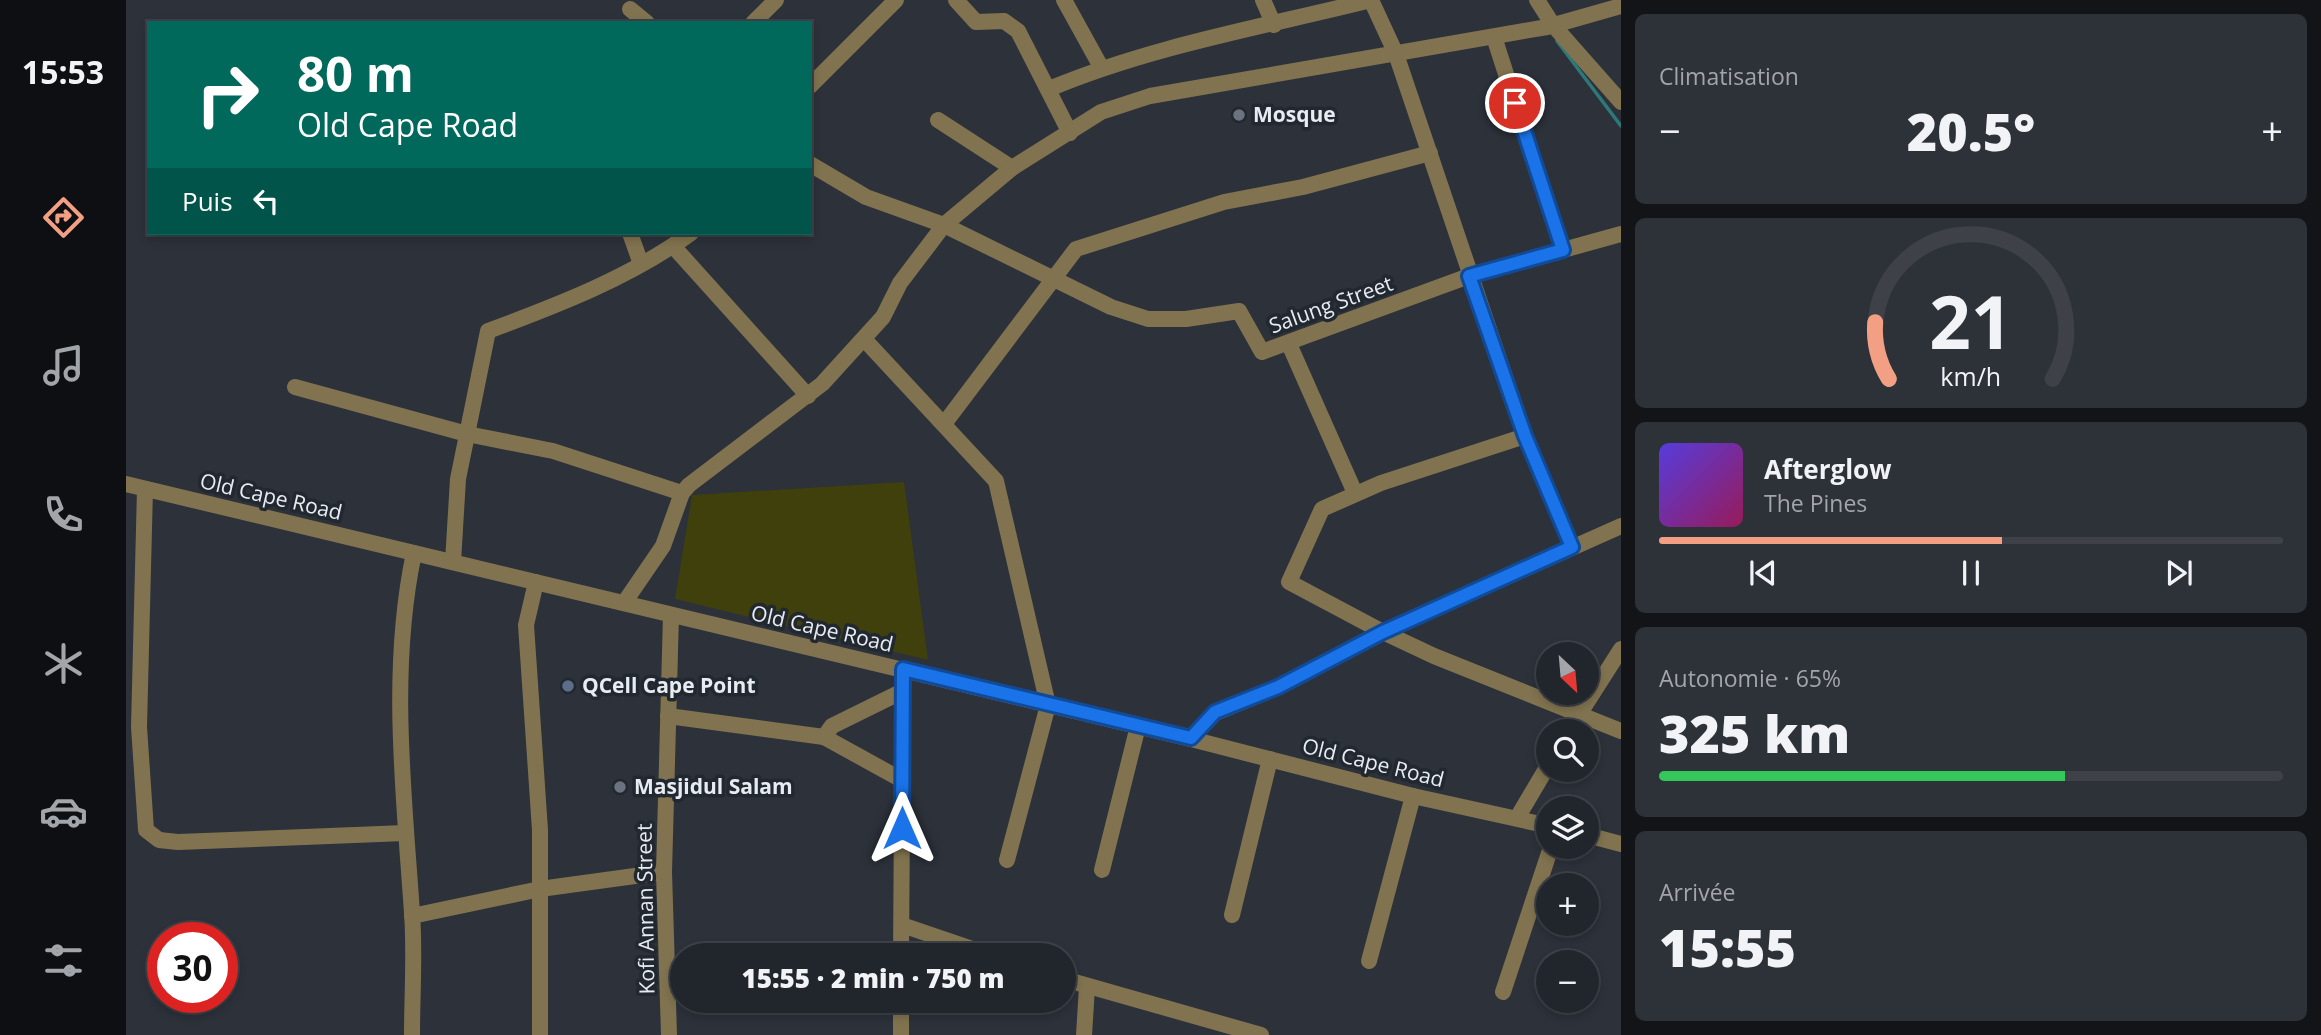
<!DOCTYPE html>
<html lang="fr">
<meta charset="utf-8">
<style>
:root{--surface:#21252c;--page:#2d3138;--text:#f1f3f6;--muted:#a2a5a9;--line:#3e4248;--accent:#f39f84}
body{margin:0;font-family:"Open Sans",sans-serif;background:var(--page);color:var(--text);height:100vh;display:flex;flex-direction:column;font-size:26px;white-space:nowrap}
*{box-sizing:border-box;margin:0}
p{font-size:23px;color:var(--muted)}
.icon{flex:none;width:38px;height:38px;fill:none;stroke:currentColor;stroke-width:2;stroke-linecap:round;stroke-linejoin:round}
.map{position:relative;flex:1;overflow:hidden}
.side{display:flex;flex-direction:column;gap:14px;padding:14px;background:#121418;width:700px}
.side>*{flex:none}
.top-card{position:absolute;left:21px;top:21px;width:665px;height:214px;border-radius:0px;box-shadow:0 4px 10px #0003,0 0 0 2px var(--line);background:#00695c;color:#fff;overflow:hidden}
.needle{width:46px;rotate:154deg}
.fabs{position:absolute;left:1410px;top:642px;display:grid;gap:14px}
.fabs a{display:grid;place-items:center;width:63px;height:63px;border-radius:50%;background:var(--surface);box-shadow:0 4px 10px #0003,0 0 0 2px var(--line);font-size:35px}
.speed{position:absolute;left:21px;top:922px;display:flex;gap:14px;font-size:35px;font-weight:700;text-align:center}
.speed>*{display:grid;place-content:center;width:91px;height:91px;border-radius:50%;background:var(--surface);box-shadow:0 4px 10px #0003,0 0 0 2px var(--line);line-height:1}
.speed .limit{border:10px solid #d22;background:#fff;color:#111}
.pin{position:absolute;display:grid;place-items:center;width:60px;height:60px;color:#fff;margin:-30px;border:4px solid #fff;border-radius:50%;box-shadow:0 2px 7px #0007}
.me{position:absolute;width:77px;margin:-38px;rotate:0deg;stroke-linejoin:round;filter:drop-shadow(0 0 5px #0008)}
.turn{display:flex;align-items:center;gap:24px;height:147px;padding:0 35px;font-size:32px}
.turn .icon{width:91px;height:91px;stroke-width:2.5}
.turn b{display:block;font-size:49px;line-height:60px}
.then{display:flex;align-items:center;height:66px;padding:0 35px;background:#0003;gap:14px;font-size:26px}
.big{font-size:52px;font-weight:800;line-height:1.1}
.side .card{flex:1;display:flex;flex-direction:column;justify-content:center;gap:10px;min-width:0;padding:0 24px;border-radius:10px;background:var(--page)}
.side .dial{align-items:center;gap:0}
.dial svg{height:182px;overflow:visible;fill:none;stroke:var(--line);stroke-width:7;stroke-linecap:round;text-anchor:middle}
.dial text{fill:var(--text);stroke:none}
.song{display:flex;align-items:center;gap:21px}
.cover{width:84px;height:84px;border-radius:10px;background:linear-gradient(135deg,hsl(250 70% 55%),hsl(330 70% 35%))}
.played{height:7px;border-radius:4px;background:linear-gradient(90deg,var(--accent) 55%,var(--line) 55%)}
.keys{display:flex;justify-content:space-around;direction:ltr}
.heat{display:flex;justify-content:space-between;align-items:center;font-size:38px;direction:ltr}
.charge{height:10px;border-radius:5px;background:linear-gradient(90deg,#34c759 65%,var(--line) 0)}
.trip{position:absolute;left:544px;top:943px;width:406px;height:70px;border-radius:35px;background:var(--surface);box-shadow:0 4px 10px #0003,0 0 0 2px var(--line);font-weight:800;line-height:70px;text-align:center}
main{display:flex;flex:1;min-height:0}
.menu{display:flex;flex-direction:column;width:126px;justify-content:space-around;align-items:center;background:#0d0f12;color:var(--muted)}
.menu .icon{width:49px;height:49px}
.menu .active{color:var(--accent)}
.menu b{font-size:32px;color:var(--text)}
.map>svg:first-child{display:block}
.green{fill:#3f400b}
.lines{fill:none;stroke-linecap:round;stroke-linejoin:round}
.stream{stroke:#2d7878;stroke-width:3.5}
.minor{stroke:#81734f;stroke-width:16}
.route-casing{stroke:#114b97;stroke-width:18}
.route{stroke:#1a73e8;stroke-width:12}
.worship-dot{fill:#6b7280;stroke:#222830;stroke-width:2.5}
.service-dot{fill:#5c6f8a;stroke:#222830;stroke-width:2.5}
.labels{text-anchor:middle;stroke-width:7;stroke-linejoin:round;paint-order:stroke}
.poi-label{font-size:21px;font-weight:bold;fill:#e8ecf2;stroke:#222830;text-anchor:start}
.street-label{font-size:21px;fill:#e8ecf2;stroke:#222830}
</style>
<main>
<nav class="menu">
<b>15:53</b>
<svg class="icon active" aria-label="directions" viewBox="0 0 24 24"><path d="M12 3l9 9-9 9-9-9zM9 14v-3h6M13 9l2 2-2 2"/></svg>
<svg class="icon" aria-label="music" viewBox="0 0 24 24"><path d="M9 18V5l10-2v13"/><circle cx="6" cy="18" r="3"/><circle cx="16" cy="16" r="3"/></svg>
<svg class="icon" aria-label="phone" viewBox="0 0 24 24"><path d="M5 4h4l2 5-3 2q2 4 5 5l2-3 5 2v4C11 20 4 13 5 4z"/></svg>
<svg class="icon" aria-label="climate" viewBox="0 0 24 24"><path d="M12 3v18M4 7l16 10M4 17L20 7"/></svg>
<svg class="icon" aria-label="car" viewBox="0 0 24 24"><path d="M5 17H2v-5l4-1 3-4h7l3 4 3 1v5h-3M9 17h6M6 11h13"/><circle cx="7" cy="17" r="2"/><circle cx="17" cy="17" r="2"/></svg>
<svg class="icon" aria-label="filters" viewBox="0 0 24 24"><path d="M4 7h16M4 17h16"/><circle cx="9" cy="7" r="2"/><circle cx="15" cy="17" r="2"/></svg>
</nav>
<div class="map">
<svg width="1495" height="1035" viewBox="0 0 1495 1035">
<rect width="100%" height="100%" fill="#2c313a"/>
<path class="green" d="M778,482L802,660L549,599L566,495Z"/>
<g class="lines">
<path class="stream" d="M1431,41L1495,126"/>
<g class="minor">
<path d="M830,0L850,22L878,21L892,31L944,133"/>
<path d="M938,0L975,67"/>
<path d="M1137,0L1148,25"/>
<path d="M1245,0L1270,54L1399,436L1446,547"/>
<path d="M1411,0L1427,25L1495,102"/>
<path d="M504,9L521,23"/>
<path d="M627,23L650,0"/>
<path d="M1368,37L1437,250"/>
<path d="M684,86L770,0"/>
<path d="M923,89C1026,46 1137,27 1245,0"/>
<path d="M812,120L886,168"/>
<path d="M684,164L740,197L818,225L985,307L1022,319H1060L1113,311L1136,352L1343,276L1495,234"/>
<path d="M504,233L515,264"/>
<path d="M547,246L682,396"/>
<path d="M738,339L870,481L922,705L881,860"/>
<path d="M1163,344L1229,493"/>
<path d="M169,387L341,434L427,451L556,493"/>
<path d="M818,424L950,249L1098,202L1177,187L1304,153"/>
<path d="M1399,436L1255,483L1196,509L1163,582L1257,632L1308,656L1495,731"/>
<path d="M0,484L1065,739L1287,796L1423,826"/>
<path d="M19,489L13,727L20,830L33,840L52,842L279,833"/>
<path d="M327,562L332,479L362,331C432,305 505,277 565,233"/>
<path d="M410,582L400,625L414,830V1035"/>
<path d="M498,603L537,546L556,493L563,485L696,384L757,317L774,283L818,225L886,168L975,112L1024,96L1421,27L1495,6"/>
<path d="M542,716L698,737L706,726L777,691"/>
<path d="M1442,732L1495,649"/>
<path d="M698,737L776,780"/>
<path d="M1065,739L1089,713L1152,687L1257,632L1495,526"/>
<path d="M1391,818L1423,764"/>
<path d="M1461,835L1495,844"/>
<path d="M976,870L1012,726"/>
<path d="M1106,915L1144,759"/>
<path d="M286,916L414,889L538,872"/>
<path d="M776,925L867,956"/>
<path d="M775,956L777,669"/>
<path d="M1243,961L1287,796"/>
<path d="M938,979L1135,1035"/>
<path d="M1377,992L1425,847"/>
<path d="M286,1035C286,995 289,953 286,913C278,794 263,670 288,553"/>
<path d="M543,1035L538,872L545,615"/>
<path d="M775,1035V1001"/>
<path d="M958,1035L961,987"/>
</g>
</g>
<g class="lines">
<defs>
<path id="route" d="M776,828L777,669L1065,738L1089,712L1152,687L1257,632L1446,547L1399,436L1343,276L1437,250L1389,103"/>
</defs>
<use href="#route" class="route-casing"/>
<use href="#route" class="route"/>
</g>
<g class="worship-dot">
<circle cx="1113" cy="115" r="7"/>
<circle cx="494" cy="787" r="7"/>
</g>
<circle class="service-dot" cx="442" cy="686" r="7"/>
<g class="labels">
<g class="poi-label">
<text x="1127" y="122">Mosque</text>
<text x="456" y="693">QCell Cape Point</text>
<text x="508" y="794">Masjidul Salam</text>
</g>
<g class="street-label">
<text transform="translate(1205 305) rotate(-20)" y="7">Salung Street</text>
<text transform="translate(145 497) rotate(13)" y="7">Old Cape Road</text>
<text transform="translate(696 629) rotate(13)" y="7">Old Cape Road</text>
<text transform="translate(1247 763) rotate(14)" y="7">Old Cape Road</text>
<text transform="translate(520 909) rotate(-91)" y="7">Kofi Annan Street</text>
</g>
</g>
</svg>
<div class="fabs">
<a><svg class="needle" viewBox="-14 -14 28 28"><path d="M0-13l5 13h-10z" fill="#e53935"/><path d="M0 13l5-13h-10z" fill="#a2a5a9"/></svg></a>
<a><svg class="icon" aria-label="search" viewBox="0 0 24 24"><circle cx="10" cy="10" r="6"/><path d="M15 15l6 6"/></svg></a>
<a><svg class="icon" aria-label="layers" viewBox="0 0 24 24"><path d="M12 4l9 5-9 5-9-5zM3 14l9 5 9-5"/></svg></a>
<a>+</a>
<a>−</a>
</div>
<div class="speed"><div class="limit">30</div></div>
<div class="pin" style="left:1389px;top:103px;background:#d93025"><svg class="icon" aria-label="arrive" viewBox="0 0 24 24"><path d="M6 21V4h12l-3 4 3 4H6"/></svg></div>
<svg class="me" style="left:776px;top:828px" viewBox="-20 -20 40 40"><path d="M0-17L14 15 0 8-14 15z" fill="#1a73e8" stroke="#fff" stroke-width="4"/></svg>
<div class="trip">15:55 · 2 min · 750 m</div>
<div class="top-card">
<div class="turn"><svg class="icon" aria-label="right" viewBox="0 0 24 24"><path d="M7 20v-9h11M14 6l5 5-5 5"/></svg><div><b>80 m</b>Old Cape Road</div></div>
<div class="then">Puis<svg class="icon" aria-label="left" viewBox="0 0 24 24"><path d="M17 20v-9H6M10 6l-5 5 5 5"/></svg></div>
</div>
</div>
<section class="side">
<div class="card"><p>Climatisation</p>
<div class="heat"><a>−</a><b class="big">20.5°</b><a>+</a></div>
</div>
<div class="card dial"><svg viewBox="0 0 100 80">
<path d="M14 69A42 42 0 1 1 86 69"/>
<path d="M14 69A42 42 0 0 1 8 44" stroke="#f39f84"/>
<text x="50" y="56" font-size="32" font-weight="700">21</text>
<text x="50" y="72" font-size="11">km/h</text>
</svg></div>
<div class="card">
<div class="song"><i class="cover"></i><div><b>Afterglow</b><p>The Pines</p></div></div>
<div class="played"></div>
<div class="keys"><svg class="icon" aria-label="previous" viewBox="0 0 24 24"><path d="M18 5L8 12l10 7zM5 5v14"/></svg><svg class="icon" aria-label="pause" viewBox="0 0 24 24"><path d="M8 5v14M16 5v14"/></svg><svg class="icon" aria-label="next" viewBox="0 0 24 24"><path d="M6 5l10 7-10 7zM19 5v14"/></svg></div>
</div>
<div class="card"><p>Autonomie · 65%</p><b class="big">325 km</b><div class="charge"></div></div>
<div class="card"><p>Arrivée</p><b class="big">15:55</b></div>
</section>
</main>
